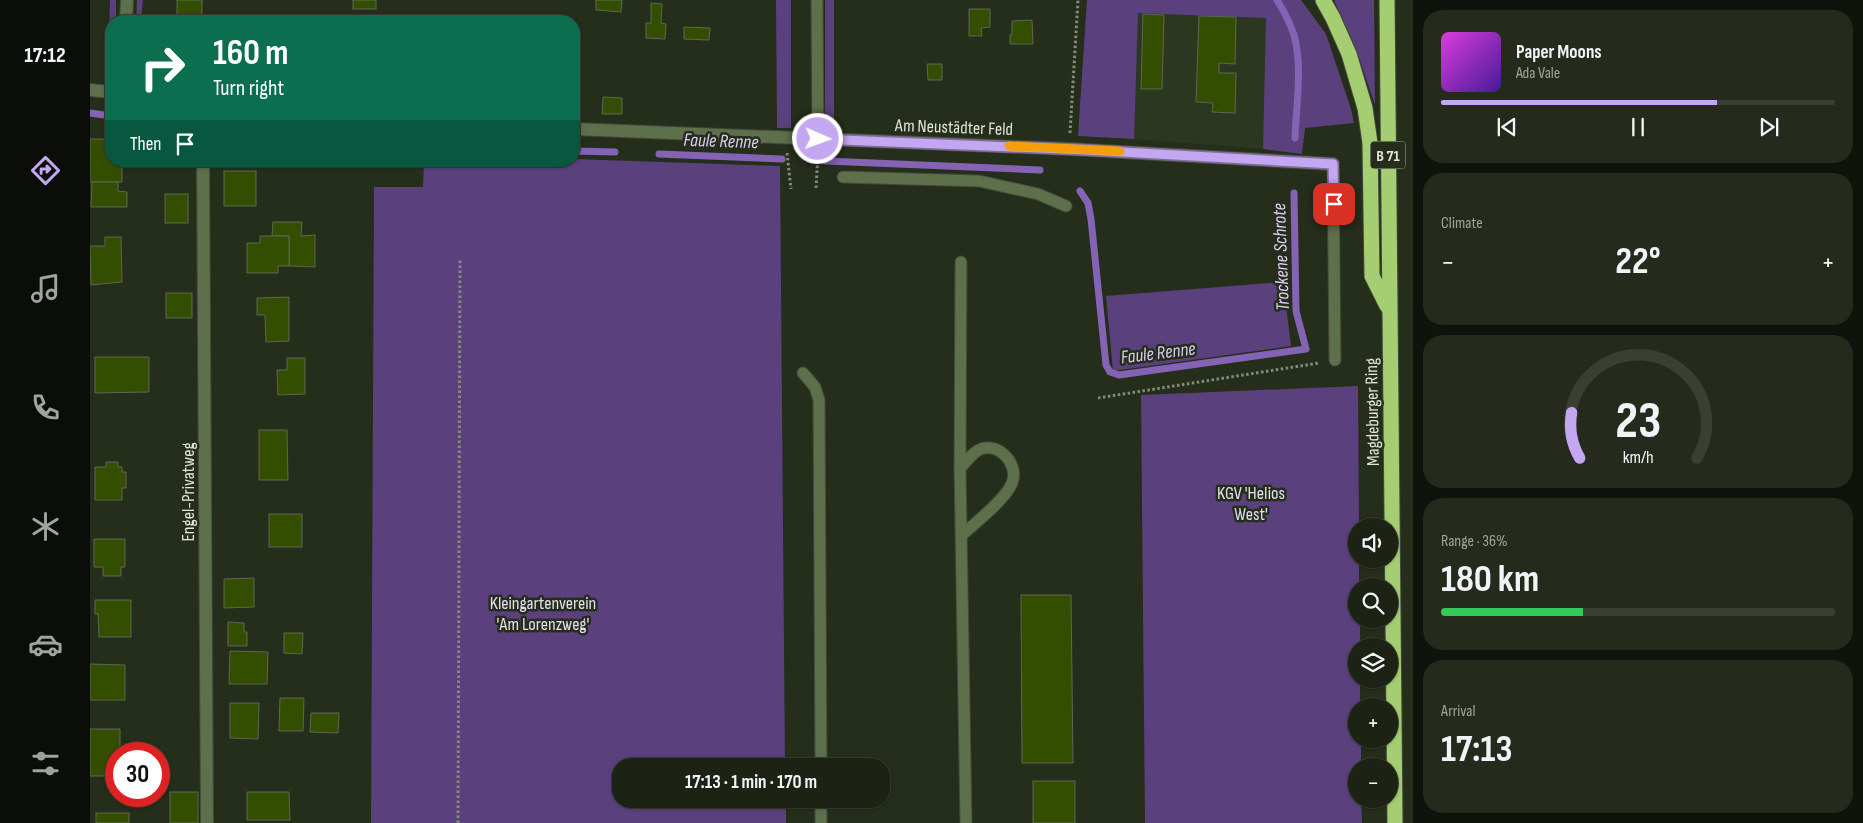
<!DOCTYPE html>
<meta charset="utf-8">
<style>
:root{--surface:#1c2214;--page:#252a1d;--text:#f1f3f6;--muted:#a0a4a0;--line:#3a3f34;--accent:#c4a7f1}
body{margin:0;font-family:"Sofia Sans Condensed",sans-serif;background:var(--page);color:var(--text);height:100vh;display:flex;flex-direction:column;font-size:19px;white-space:nowrap}
*{box-sizing:border-box;margin:0}
p{font-size:16px;color:var(--muted)}
.icon{flex:none;width:28px;height:28px;fill:none;stroke:currentColor;stroke-width:2;stroke-linecap:round;stroke-linejoin:round}
.map{position:relative;flex:1;overflow:hidden}
.side{display:flex;flex-direction:column;gap:10px;padding:10px;background:#0f130b;width:450px}
.side>*{flex:none}
.banner{position:absolute;left:15px;top:15px;width:475px;height:152px;border-radius:20px;box-shadow:0 1px 4px #0004,0 0 0 1px var(--line);background:#0b6e4f;color:#fff;overflow:hidden}
.controls{position:absolute;left:1258px;top:518px;display:grid;gap:10px}
.controls a{display:grid;place-items:center;width:50px;height:50px;border-radius:50%;background:var(--surface);box-shadow:0 1px 4px #0004,0 0 0 1px var(--line);font-size:25px}
.speed{position:absolute;left:15px;top:742px;display:flex;gap:10px;font-size:25px;font-weight:700;text-align:center}
.speed>*{display:grid;place-content:center;width:65px;height:65px;border-radius:50%;background:var(--surface);box-shadow:0 1px 4px #0004,0 0 0 1px var(--line);line-height:1}
.speed .limit{border:8px solid #d22;background:#fff;color:#111}
.pin{position:absolute;display:grid;place-items:center;width:42px;height:42px;color:#fff;margin:-21px;border-radius:10px;box-shadow:0 2px 8px #0006}
.me{position:absolute;width:55px;margin:-28px;rotate:92deg;stroke-linejoin:round;filter:drop-shadow(0 0 4px #0008)}
.turn{display:flex;align-items:center;gap:18px;height:105px;padding:0 25px;font-size:22px}
.turn .icon{width:65px;height:65px;stroke-width:2.5}
.turn b{display:block;font-size:35px;line-height:42px}
.then{display:flex;align-items:center;height:48px;padding:0 25px;background:#0003;gap:10px;font-size:19px}
.big{font-size:38px;font-weight:700;line-height:1.1}
.side .tile{flex:1;display:flex;flex-direction:column;justify-content:center;gap:8px;min-width:0;padding:0 18px;border-radius:20px;background:var(--page)}
.side .dial{align-items:center;gap:0}
.dial svg{height:130px;overflow:visible;fill:none;stroke:var(--line);stroke-width:7;stroke-linecap:round;text-anchor:middle}
.dial text{fill:var(--text);stroke:none}
.song{display:flex;align-items:center;gap:15px}
.cover{width:60px;height:60px;border-radius:8px;background:linear-gradient(135deg,hsl(300 70% 55%),hsl(260 70% 35%))}
.played{height:5px;border-radius:2px;background:linear-gradient(90deg,var(--accent) 70%,var(--line) 70%)}
.keys{display:flex;justify-content:space-around;direction:ltr}
.heat{display:flex;justify-content:space-between;align-items:center;font-size:28px;direction:ltr}
.charge{height:8px;border-radius:4px;background:linear-gradient(90deg,#34c759 36%,var(--line) 0)}
.trip{position:absolute;left:522px;top:758px;width:278px;height:50px;border-radius:20px;background:var(--surface);box-shadow:0 1px 4px #0004,0 0 0 1px var(--line);font-weight:700;line-height:50px;text-align:center}
main{display:flex;flex:1;min-height:0}
.dock{display:flex;flex-direction:column;width:90px;justify-content:space-around;align-items:center;background:#0b0e08;color:var(--muted)}
.dock .icon{width:35px;height:35px}
.dock .selected{color:var(--accent)}
.dock b{font-size:22px;color:var(--text)}
.map>svg:first-child{display:block}
.built{fill:#2c371f}
.green{fill:#5a417d}
.lines{fill:none;stroke-linecap:round;stroke-linejoin:round}
.stream{stroke:#8462b4;stroke-width:7}
.building{fill:#334e01;stroke:#5e6853}
.lane-casing{stroke:#434a39;stroke-width:13}
.street-casing{stroke:#434a39;stroke-width:14}
.highway-casing{stroke:#434a39;stroke-width:17}
.path{stroke:#848b7c;stroke-width:3;stroke-dasharray:2.5 2.5;stroke-linecap:butt}
.lane{stroke:#5e6f4b;stroke-width:11}
.street{stroke:#5e6f4b;stroke-width:12}
.highway{stroke:#a5ce73;stroke-width:15}
.route-casing{stroke:#7f6d9d;stroke-width:12}
.route{stroke:#c4a7f1;stroke-width:9}
.slow{stroke:#f59e0b;stroke-width:9}
.labels{text-anchor:middle;stroke-width:5;stroke-linejoin:round;paint-order:stroke}
.shield{fill:#252d1b;stroke:#a7aea0;stroke-width:1}
.shield-label{font-size:16px;font-weight:bold;fill:#dfe5d9}
.street-label{font-size:18px;fill:#dfe5d9;stroke:#252d1b}
.park-label{font-size:18px;fill:#e4ddf3;stroke:#252d1b}
.water-label{font-size:19px;font-style:italic;fill:#dcccf8;stroke:#252d1b}
</style>
<main>
<nav class="dock">
<b>17:12</b>
<svg class="icon selected" aria-label="directions" viewBox="0 0 24 24"><path d="M12 3l9 9-9 9-9-9zM9 14v-3h6M13 9l2 2-2 2"/></svg>
<svg class="icon" aria-label="music" viewBox="0 0 24 24"><path d="M9 18V5l10-2v13"/><circle cx="6" cy="18" r="3"/><circle cx="16" cy="16" r="3"/></svg>
<svg class="icon" aria-label="phone" viewBox="0 0 24 24"><path d="M5 4h4l2 5-3 2q2 4 5 5l2-3 5 2v4C11 20 4 13 5 4z"/></svg>
<svg class="icon" aria-label="climate" viewBox="0 0 24 24"><path d="M12 3v18M4 7l16 10M4 17L20 7"/></svg>
<svg class="icon" aria-label="car" viewBox="0 0 24 24"><path d="M5 17H2v-5l4-1 3-4h7l3 4 3 1v5h-3M9 17h6M6 11h13"/><circle cx="7" cy="17" r="2"/><circle cx="17" cy="17" r="2"/></svg>
<svg class="icon" aria-label="filters" viewBox="0 0 24 24"><path d="M4 7h16M4 17h16"/><circle cx="9" cy="7" r="2"/><circle cx="15" cy="17" r="2"/></svg>
</nav>
<div class="map">
<svg width="1323" height="823" viewBox="0 0 1323 823">
<rect width="100%" height="100%" fill="#252d1b"/>
<path class="built" d="M1047,13L1178,17L1173,149L1044,139Z"/>
<g class="green">
<path d="M20,0H26V21H21V71L20,72L18,62Z"/>
<path d="M47,0H53L51,21H46Z"/>
<path d="M686,0H701V128H687Z"/>
<path d="M735,0H744V125L742,132L735,119Z"/>
<path d="M997,0H1211L1236,34L1261,109L1264,123L1215,128L1212,154L1173,149L1176,18L1048,13L1044,139L988,136Z"/>
<path d="M1244,0H1284L1285,105L1266,49Z"/>
<path d="M484,159L690,166L695,766H531V799H696V823H281L284,187H333L334,161H484Z"/>
<path d="M1193,282L1201,346L1023,371L1016,296Z"/>
<path d="M1268,386L1269,526H1266V559H1269V586H1266V619H1270V646H1266V679H1270V706H1266V739H1271V766H1266V799H1271L1272,823H1055L1051,395Z"/>
</g>
<g class="lines">
<g class="stream">
<path d="M1187,0C1194,11 1200,23 1204,35C1213,67 1206,105 1205,138"/>
<path d="M0,113L21,116"/>
<path d="M484,151L525,152"/>
<path d="M569,154L692,159"/>
<path d="M736,161L950,170"/>
<path d="M990,191L998,203L1001,219L1016,365L1020,372L1029,375L1216,349L1206,311L1204,193"/>
</g>
</g>
<g class="building">
<rect x="87" y="0" width="25" height="21"/>
<rect x="263" y="0" width="23" height="9"/>
<path d="M506,0H532L531,12L506,10Z"/>
<path d="M561,3L572,4L571,23L576,24L575,39L556,38V23H561Z"/>
<path d="M879,9H900V27L891,28L892,36H879Z"/>
<path d="M1053,14L1074,15L1072,89H1051Z"/>
<path d="M1109,16L1146,17L1145,64L1129,63V73H1146L1145,113L1122,112L1123,103L1106,102Z"/>
<path d="M112,19L147,21H112Z"/>
<path d="M942,20L943,44H920V35H922V21Z"/>
<path d="M594,27L620,28L619,40L594,39Z"/>
<path d="M484,36H489L488,57H484Z"/>
<path d="M837,64H852V80H838Z"/>
<path d="M513,97L532,98V114H512Z"/>
<path d="M0,139H21V161H32V182H0Z"/>
<rect x="287" y="161" width="12" height="5"/>
<rect x="134" y="171" width="32" height="35"/>
<path d="M2,182H28V191L37,192V207H1Z"/>
<rect x="75" y="194" width="23" height="29"/>
<path d="M183,222H212L211,236L225,235V267L199,266V236H182Z"/>
<path d="M170,236H199V266H188V273H157V243H170Z"/>
<path d="M15,237H31L32,282L1,285L0,246H15Z"/>
<rect x="76" y="293" width="26" height="25"/>
<path d="M199,297V341L176,342L175,315H167V298Z"/>
<path d="M5,357H59V392L5,393Z"/>
<path d="M197,358H215V394L188,395L187,370H197Z"/>
<path d="M169,430H197L198,480H169Z"/>
<path d="M16,462H28V467H32V472H36V488H32V500H5V467H16Z"/>
<rect x="179" y="514" width="33" height="33"/>
<path d="M4,539H35V567H31V576H13V567H4Z"/>
<path d="M164,578V607L134,608V579Z"/>
<path d="M931,595H981L983,763H932Z"/>
<path d="M5,600H41V637H9L8,614H5Z"/>
<path d="M138,622L154,623V632H157V646H138Z"/>
<path d="M194,633H213L212,654L194,653Z"/>
<path d="M140,651L178,652L177,684H139Z"/>
<path d="M0,664L35,665V700H0Z"/>
<path d="M190,698H214L213,731H189Z"/>
<path d="M140,703H169L168,739L140,738Z"/>
<path d="M221,713H249L248,733L220,732Z"/>
<path d="M0,729H30V754H26V776H0Z"/>
<rect x="943" y="781" width="42" height="42"/>
<rect x="80" y="792" width="28" height="31"/>
<path d="M157,792H199L200,820H157Z"/>
<rect x="6" y="813" width="33" height="10"/>
</g>
<g class="lines">
<defs>
<g id="lane">
<path d="M727,0L728,139"/>
<path d="M1243,164L1245,360"/>
<path d="M753,177L889,181L948,194L976,206"/>
<path d="M871,262L870,468L876,823"/>
<path d="M713,373L725,387L729,400L731,766"/>
<path d="M870,468C875,463 881,455 887,451C906,439 930,463 922,483C916,499 885,523 872,535"/>
<path d="M731,799V823"/>
</g>
<g id="street">
<path d="M36,21L37,0"/>
<path d="M0,90L21,92"/>
<path d="M484,129L979,149L1243,164"/>
<path d="M113,161L117,823"/>
</g>
<g id="highway">
<path d="M1233,0L1243,18L1259,54L1275,108L1280,143L1282,276L1297,306"/>
<path d="M1297,0L1305,823"/>
</g>
</defs>
<use href="#lane" class="lane-casing"/>
<use href="#street" class="street-casing"/>
<use href="#highway" class="highway-casing"/>
<g class="path">
<path d="M980,133L988,0"/>
<path d="M697,153L701,189"/>
<path d="M726,188L728,155"/>
<path d="M1008,398L1229,363"/>
<path d="M368,823L370,258"/>
</g>
<use href="#lane" class="lane"/>
<use href="#street" class="street"/>
<use href="#highway" class="highway"/>
</g>
<g class="lines">
<defs>
<path id="route" d="M728,139L997,150L1243,164L1244,204"/>
</defs>
<use href="#route" class="route-casing"/>
<use href="#route" class="route"/>
<path class="slow" d="M919,146L1030,151"/>
</g>
<g class="labels">
<rect class="shield" x="1280.5" y="141.5" width="35" height="27" rx="4"/>
<g class="shield-label">
<text x="1298" y="161">B 71</text>
</g>
<g class="street-label">
<text transform="translate(864 127) rotate(2)" y="6">Am Neustädter Feld</text>
<text transform="translate(1282 412) rotate(-91)" y="6">Magdeburger Ring</text>
<text transform="translate(98 492) rotate(-90)" y="6">Engel-Privatweg</text>
</g>
<g class="park-label">
<text x="1161" y="499">KGV 'Helios<tspan x="1161" dy="21">West'</tspan></text>
<text x="453" y="609">Kleingartenverein<tspan x="453" dy="21">'Am Lorenzweg'</tspan></text>
</g>
<g class="water-label">
<text transform="translate(631 140) rotate(2)" y="7">Faule Renne</text>
<text transform="translate(1190 257) rotate(-92)" y="7">Trockene Schrote</text>
<text transform="translate(1068 352) rotate(-7)" y="7">Faule Renne</text>
</g>
</g>
</svg>
<div class="controls">
<a><svg class="icon" aria-label="sound" viewBox="0 0 24 24"><path d="M4 9h4l5-4v14l-5-4H4zM17 9q2 3 0 6"/></svg></a>
<a><svg class="icon" aria-label="search" viewBox="0 0 24 24"><circle cx="10" cy="10" r="6"/><path d="M15 15l6 6"/></svg></a>
<a><svg class="icon" aria-label="layers" viewBox="0 0 24 24"><path d="M12 4l9 5-9 5-9-5zM3 14l9 5 9-5"/></svg></a>
<a>+</a>
<a>−</a>
</div>
<div class="speed"><div class="limit">30</div></div>
<div class="pin" style="left:1244px;top:204px;background:#d93025"><svg class="icon" aria-label="arrive" viewBox="0 0 24 24"><path d="M6 21V4h12l-3 4 3 4H6"/></svg></div>
<svg class="me" style="left:728px;top:139px" viewBox="-20 -20 40 40"><circle r="17" fill="#c4a7f1" stroke="#fff" stroke-width="3"/><path d="M0-11L8 9 0 5-8 9z" fill="#fff"/></svg>
<div class="trip">17:13 · 1 min · 170 m</div>
<div class="banner">
<div class="turn"><svg class="icon" aria-label="right" viewBox="0 0 24 24"><path d="M7 20v-9h11M14 6l5 5-5 5"/></svg><div><b>160 m</b>Turn right</div></div>
<div class="then">Then<svg class="icon" aria-label="arrive" viewBox="0 0 24 24"><path d="M6 21V4h12l-3 4 3 4H6"/></svg></div>
</div>
</div>
<section class="side">
<div class="tile">
<div class="song"><i class="cover"></i><div><b>Paper Moons</b><p>Ada Vale</p></div></div>
<div class="played"></div>
<div class="keys"><svg class="icon" aria-label="previous" viewBox="0 0 24 24"><path d="M18 5L8 12l10 7zM5 5v14"/></svg><svg class="icon" aria-label="pause" viewBox="0 0 24 24"><path d="M8 5v14M16 5v14"/></svg><svg class="icon" aria-label="next" viewBox="0 0 24 24"><path d="M6 5l10 7-10 7zM19 5v14"/></svg></div>
</div>
<div class="tile"><p>Climate</p>
<div class="heat"><a>−</a><b class="big">22°</b><a>+</a></div>
</div>
<div class="tile dial"><svg viewBox="0 0 100 80">
<path d="M14 69A42 42 0 1 1 86 69"/>
<path d="M14 69A42 42 0 0 1 9 41" stroke="#c4a7f1"/>
<text x="50" y="56" font-size="32" font-weight="700">23</text>
<text x="50" y="72" font-size="11">km/h</text>
</svg></div>
<div class="tile"><p>Range · 36%</p><b class="big">180 km</b><div class="charge"></div></div>
<div class="tile"><p>Arrival</p><b class="big">17:13</b></div>
</section>
</main>
